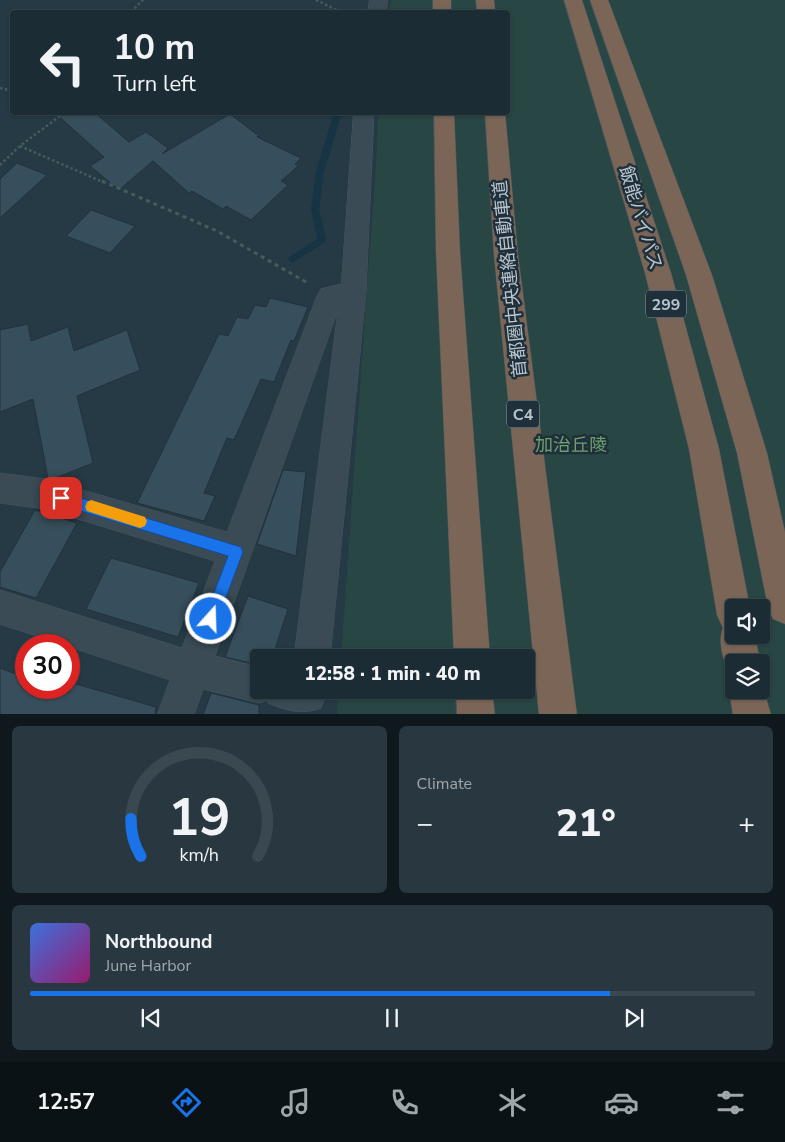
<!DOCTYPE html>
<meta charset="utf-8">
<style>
:root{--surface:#1c2c34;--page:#293840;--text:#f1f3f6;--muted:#a0a7ac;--line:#3a484f;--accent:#1a73e8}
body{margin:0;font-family:"Nunito Sans","Noto Sans JP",sans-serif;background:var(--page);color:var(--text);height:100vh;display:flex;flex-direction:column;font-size:19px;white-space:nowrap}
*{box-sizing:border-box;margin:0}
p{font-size:16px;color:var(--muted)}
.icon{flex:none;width:28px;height:28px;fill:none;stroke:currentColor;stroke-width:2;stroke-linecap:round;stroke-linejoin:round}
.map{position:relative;height:714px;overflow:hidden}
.side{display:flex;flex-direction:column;gap:12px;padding:12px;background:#0f181d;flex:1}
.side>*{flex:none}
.top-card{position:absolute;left:10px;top:10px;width:500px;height:105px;border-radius:5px;box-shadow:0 1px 4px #0004,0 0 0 1px var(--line);background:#1c2c34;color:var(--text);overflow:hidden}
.tools{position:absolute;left:725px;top:599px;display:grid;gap:10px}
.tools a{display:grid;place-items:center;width:45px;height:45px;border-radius:5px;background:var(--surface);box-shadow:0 1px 4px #0004,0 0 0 1px var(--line);font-size:25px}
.speed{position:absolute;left:15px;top:634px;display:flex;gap:10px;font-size:25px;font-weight:700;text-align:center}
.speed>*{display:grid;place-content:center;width:65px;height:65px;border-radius:50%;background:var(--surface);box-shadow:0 1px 4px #0004,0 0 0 1px var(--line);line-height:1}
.speed .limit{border:8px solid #d22;background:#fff;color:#111}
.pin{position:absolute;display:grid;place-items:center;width:42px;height:42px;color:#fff;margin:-21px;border-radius:10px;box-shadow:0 2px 8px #0006}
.me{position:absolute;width:55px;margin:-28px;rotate:20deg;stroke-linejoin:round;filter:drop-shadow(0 0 4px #0008)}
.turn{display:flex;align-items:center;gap:18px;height:105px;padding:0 20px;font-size:22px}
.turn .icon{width:65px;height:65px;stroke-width:2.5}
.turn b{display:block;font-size:35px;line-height:42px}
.big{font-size:38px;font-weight:800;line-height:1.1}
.side .card{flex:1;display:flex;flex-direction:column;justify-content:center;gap:8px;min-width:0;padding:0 18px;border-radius:8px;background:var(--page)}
.side .dial{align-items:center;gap:0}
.dial svg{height:130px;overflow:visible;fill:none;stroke:var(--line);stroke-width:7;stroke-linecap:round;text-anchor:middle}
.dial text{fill:var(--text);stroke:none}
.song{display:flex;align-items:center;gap:15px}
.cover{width:60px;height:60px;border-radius:8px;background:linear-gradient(135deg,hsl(220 70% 55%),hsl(320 70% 35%))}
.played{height:5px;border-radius:2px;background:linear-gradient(90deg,var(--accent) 80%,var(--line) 80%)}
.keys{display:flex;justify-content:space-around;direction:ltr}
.heat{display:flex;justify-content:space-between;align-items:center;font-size:28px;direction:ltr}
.side .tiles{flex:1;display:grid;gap:12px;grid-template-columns:1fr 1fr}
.card:last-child{grid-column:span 2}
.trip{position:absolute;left:250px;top:649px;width:285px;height:50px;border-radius:5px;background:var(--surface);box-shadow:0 1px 4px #0004,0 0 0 1px var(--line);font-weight:800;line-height:50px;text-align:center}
.tabs{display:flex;height:80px;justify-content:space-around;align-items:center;background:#0b1215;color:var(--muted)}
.tabs .icon{width:35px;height:35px}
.tabs .current{color:var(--accent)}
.tabs b{font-size:22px;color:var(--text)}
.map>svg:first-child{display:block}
.green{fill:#284643;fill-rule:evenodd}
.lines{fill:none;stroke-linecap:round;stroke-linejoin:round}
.stream{fill:#173445;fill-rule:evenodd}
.building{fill:#374f5c;stroke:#21323c}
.street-casing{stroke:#475761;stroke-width:1}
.highway-casing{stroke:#45555f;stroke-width:1}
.path-far1{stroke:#415e5a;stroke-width:2.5;stroke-dasharray:2.5 2.5;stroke-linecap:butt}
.path{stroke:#415e5a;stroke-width:3;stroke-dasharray:4 4;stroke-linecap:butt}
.street{fill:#3a4b55;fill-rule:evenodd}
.highway{fill:#7b6557;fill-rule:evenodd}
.route{fill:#1a73e8;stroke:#114b97}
.slow{fill:#f59e0b}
.labels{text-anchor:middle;stroke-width:5;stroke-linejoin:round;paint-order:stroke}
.shield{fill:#1f303a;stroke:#8a98a2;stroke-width:1}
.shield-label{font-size:16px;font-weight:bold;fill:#b8c5ce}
.street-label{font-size:18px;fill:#b8c5ce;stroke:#1f303a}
.park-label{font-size:18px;fill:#6da06e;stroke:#1f303a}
</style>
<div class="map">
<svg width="785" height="715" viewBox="0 0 785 715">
<rect width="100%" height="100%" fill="#253a45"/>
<path class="green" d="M391,0H785V714L337,715L338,690H526V658L341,657L377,149L378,113L508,112V12H389ZM734,608H761V635H734ZM734,662H761V690H734Z"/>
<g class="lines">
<path class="stream" d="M334,112H342L324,172L319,209L326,240L325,242L292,263L287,259L289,257L317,239L311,209L316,172Z"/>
</g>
<g class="building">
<path d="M54,112H94L129,142L146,132L168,148L162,154L230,114L259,136L257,137L301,158L295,164L298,166L281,181L288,185L251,220L226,206L223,209L192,191L189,193L153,161L119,190L90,166L104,157Z"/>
<path d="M17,163L47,175L0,218V179Z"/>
<path d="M91,210L135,226L110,253L66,236Z"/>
<path d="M270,298L308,307L294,341L291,340L274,382L261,379L234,440L227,438L204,493L215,496L204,521L137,503L219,334L228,336L237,317L248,319L255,305L266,307Z"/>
<path d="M28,324L31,341L68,327L74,351L127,330L140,370L77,396L93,463L53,479L48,478L33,399L0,412V330Z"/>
<path d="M283,470L306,472L296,556L257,544Z"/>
<path d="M35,510L77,523L36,598L0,587V572Z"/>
<path d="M111,558L199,583L178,637L86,609Z"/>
<path d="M248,596L288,609L272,658H259V665L225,657Z"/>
<path d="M0,668L26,678V688H53L69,693V682L156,707L155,715H0Z"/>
<path d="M211,693L259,705V715H203Z"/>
</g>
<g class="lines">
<defs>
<g id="street">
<path d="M370,0H388L386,12H368Z"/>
<path d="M354,112H374L366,292L330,658H294L338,310L215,656L259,667V690H324L326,695L321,708C302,715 287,711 268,703L267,700L259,703L203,689L194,715H157L170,680L0,624V590L182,648L215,561L45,509L0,503V473L45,479L227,532L317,296L321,289L341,284Z"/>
</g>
<g id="highway">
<rect x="433" y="0" width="18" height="12"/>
<path d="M476,0H494L495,12H477Z"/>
<path d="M564,0H582L671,273L719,449L750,608H734V635H755L760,662H734V677L729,675C724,661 717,642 723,628L717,615L689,449L645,273Z"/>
<path d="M590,0H608L712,275L767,453L785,532V624L773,619L768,607L737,453L686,275Z"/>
<path d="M434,112H454L460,252L490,658H454L436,252Z"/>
<path d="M485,112H505L518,255L577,715H539L494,255Z"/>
<path d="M734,678V690H761V680L771,715H733L729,690Z"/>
<path d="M456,690H492L495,715H457Z"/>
</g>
</defs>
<use href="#street" class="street-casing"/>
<use href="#highway" class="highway-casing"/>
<g class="path-far1">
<path d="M316,0L341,12"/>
<path d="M131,12L143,0"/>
<path d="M0,88L12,91"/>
<path d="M20,146L105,183"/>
<path d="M0,165L20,146L65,112"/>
</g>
<path class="path" d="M102,181L217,231L306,282"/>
<use href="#street" class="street"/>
<use href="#highway" class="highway"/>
</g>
<path class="route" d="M61,492L241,547L243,552L216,624L211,626L206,624L204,619L228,556L61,505L57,503L55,498L57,494Z"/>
<path class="slow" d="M91,500L145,517L147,521L145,526L140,528L87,511L85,507L87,502Z"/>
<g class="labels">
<g class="shield">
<rect x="646" y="290.5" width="40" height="27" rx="4"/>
<rect x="507" y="400.5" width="32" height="27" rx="4"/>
</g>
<g class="shield-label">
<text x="666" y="310">299</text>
<text x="523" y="420">C4</text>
</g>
<g class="street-label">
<text transform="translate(641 218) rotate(73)" y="6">飯能バイパス</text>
<text transform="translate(510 279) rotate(-96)" y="6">首都圏中央連絡自動車道</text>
</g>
<g class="park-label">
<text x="571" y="451">加治丘陵</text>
</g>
</g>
</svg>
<div class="tools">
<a><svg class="icon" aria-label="sound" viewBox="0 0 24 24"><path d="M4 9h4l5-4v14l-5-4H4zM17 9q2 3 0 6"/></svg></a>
<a><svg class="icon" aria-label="layers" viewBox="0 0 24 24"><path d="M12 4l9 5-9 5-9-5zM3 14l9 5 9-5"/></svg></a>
</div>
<div class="speed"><div class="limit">30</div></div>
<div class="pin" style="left:61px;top:498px;background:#d93025"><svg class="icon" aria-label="arrive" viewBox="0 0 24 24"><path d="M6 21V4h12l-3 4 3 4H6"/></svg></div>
<svg class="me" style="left:211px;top:619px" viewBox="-20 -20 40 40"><circle r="17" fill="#1a73e8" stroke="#fff" stroke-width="3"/><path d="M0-11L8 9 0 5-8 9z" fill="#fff"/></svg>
<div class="trip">12:58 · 1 min · 40 m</div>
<div class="top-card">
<div class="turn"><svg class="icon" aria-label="left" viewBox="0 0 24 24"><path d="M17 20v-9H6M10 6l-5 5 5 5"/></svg><div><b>10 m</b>Turn left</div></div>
</div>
</div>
<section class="side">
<div class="tiles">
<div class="card dial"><svg viewBox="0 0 100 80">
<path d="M14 69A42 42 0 1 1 86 69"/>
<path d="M14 69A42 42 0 0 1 8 46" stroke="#1a73e8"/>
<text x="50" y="56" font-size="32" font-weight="700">19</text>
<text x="50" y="72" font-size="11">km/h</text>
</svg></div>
<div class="card"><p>Climate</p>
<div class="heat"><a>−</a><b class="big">21°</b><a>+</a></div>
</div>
<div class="card">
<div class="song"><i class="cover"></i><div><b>Northbound</b><p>June Harbor</p></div></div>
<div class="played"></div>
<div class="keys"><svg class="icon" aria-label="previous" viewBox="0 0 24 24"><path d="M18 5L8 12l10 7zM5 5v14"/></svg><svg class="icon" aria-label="pause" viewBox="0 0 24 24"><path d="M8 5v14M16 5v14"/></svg><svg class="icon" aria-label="next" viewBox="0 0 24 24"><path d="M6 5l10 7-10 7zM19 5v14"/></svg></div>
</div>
</div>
</section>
<nav class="tabs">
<b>12:57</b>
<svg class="icon current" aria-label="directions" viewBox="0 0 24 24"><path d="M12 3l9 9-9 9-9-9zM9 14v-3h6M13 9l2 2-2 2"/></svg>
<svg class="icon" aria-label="music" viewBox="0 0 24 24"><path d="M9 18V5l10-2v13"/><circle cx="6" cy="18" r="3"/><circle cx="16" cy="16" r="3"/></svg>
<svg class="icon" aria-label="phone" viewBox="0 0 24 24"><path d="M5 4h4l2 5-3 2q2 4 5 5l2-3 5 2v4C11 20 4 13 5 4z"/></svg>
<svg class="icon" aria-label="climate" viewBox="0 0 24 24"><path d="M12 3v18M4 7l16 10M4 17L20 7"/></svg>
<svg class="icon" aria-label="car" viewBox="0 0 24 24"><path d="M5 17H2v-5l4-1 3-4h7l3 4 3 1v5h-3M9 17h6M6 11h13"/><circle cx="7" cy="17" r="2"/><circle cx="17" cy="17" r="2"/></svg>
<svg class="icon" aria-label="filters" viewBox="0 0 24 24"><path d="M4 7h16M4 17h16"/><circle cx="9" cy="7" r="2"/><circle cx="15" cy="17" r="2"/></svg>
</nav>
